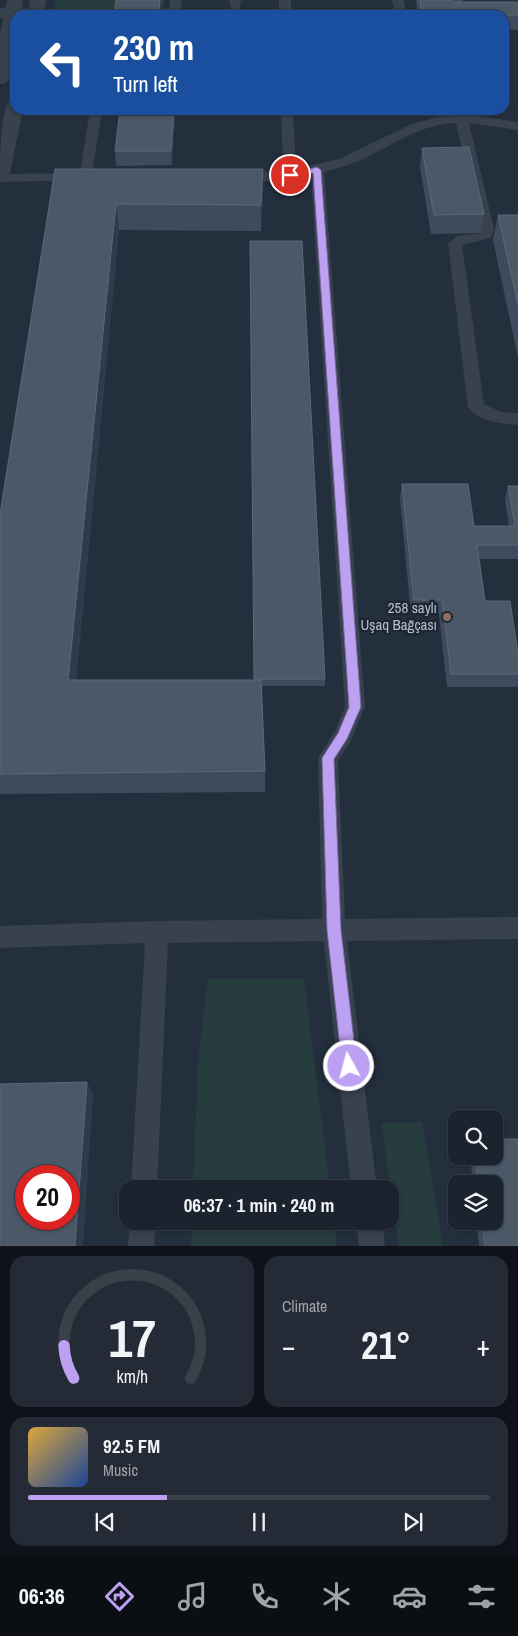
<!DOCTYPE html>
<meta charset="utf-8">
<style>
:root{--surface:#1b232e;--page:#242b36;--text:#f1f3f6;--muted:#a0a4aa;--line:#39404a;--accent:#bca0f2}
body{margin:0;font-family:"Archivo Narrow",sans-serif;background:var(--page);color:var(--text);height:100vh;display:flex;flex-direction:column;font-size:19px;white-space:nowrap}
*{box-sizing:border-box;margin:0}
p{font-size:16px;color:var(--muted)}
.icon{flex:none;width:28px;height:28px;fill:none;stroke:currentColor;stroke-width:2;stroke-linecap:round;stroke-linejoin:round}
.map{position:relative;height:1246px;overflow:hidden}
.side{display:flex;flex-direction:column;gap:10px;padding:10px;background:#0f1319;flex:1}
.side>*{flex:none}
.guide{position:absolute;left:10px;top:10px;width:499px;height:105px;border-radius:15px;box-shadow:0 1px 4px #0004,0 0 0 1px var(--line);background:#1a4fa0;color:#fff;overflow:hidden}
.fabs{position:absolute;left:448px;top:1110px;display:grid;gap:10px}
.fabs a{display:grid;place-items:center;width:55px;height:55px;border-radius:10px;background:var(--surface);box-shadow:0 1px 4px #0004,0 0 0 1px var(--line);font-size:25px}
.speed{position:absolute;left:15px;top:1165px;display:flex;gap:10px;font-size:25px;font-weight:700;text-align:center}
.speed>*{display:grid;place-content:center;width:65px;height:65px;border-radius:50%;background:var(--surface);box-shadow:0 1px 4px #0004,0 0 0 1px var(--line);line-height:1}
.speed .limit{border:8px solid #d22;background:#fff;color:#111}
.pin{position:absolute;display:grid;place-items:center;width:42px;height:42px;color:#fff;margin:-21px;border:2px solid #fff;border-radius:50%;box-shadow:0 1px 5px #0007}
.me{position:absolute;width:55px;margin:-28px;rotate:353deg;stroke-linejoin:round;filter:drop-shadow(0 0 4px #0008)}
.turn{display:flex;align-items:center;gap:18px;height:105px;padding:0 20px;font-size:22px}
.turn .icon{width:65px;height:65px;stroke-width:2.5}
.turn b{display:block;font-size:35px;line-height:42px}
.big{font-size:38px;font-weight:800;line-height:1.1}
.side .card{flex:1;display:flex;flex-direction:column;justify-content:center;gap:8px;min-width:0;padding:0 18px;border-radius:15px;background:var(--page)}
.side .dial{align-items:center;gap:0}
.dial svg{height:130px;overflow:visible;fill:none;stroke:var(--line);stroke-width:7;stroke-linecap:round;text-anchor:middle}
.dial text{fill:var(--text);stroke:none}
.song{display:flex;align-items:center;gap:15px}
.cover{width:60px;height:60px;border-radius:8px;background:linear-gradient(135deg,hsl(40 70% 55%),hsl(220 70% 35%))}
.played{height:5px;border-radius:2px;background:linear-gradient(90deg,var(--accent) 30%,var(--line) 30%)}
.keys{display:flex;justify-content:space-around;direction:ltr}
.heat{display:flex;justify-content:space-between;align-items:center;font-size:28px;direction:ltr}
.side .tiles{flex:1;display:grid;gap:10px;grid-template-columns:1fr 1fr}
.card:last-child{grid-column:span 2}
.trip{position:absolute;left:119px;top:1180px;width:280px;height:50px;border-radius:15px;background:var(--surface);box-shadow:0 1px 4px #0004,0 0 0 1px var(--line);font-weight:800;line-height:50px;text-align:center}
.tab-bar{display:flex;height:80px;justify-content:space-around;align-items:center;background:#0b0e12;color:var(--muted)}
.tab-bar .icon{width:35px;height:35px}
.tab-bar .on{color:var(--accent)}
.tab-bar b{font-size:22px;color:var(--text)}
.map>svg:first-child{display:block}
.green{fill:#263c3f}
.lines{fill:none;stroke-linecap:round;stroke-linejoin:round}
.service{fill:#38414e;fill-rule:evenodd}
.minor{fill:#38414e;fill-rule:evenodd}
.tertiary{fill:#38414e;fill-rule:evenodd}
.wall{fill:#3f4b5c}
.shaded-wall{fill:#2f3b4b}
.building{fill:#4b5868;stroke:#5c6777;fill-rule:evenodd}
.route{fill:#bca0f2;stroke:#7a689d}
.education-dot{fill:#8d6e63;stroke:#1d2633;stroke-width:2}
.labels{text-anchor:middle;stroke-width:5;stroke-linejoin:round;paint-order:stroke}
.poi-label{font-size:15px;fill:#b4bcc9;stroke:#1d2633;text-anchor:end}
</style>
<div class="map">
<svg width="518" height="1246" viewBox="0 0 518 1246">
<rect width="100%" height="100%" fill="#242f3e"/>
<g class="green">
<path d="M55,0H121L119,15H52Z"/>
<path d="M208,979H304L330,1189H193L198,1062Z"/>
<path d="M422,1122L443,1246H399L381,1123Z"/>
<path d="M192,1221H334L337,1246H191Z"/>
</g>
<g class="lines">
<g class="service">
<path d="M170,0H182L181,15H169Z"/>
<path d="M229,0H241L239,9H231Z"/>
<rect x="279" y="0" width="12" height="15"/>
<path d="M392,0H404L407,15H395Z"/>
<path d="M90,110H102L91,180L0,182V174L80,173Z"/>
<path d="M281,110H293L296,169L339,159L412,124L437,117L472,115L518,122V130L469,123L494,229L491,238L462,245L484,404L501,412L518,413V425C503,424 476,421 468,407L448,243L457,236L479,233L480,229L456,123C423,124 397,142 367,157C353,164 339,168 324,172L365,707L350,742L338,760L345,919L518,917V939L347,941L377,1189H351L324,941L168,943L157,1189H131L145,943L0,948V926L157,921L322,919L318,758L335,731L345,707L311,175C297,178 240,187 231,177L238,173L283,171Z"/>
<path d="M130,1221H156L154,1246H128Z"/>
<path d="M356,1221H382L385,1246H359Z"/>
</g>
<path class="minor" d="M0,8L42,9L44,13L43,15H15V18H0Z"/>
<g class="tertiary">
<path d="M7,0H23L21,15H15V46L9,79L6,83L0,84V34Z"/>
<path d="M30,0H46L43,15H27Z"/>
<path d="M15,100V110H23L10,173L7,177L0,179C0,157 0,120 8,102Z"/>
</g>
</g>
<g class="wall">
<path d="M416,0H463V2H518V30L504,29V15H418Z"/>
<path d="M120,110H175V119L172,165L116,166L115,151Z"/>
<path d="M422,148L484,214L480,233L431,234L420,167Z"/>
<path d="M55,169H263V194L261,231L119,230L76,680H254L250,241L325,679V686H262L265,771V792L0,794V514Z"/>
<path d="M498,215H518V358L493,240Z"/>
<path d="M402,484L474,526H509L505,500L508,486H518V559H479L485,601L518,653V684L517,687H447L439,614H411L400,498Z"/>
<path d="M470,1156H494L518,1246H479L477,1221H494V1184H473Z"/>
</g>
<g class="shaded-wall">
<path d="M160,0H164L163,15H159Z"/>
<path d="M174,110H175V119L172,165L171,151Z"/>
<path d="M263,169V194L261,231V205Z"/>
<path d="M116,204L119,230L74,703L68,680Z"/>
<path d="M87,1082L93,1095L83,1246H75Z"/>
</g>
<g class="building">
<path d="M116,0H160L159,15H114Z"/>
<path d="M420,0H451L452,2H518V15H422Z"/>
<path d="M120,110H174L171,151H115Z"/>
<path d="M469,147L484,214L434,215L422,148Z"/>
<path d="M55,169H263L261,205L116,204L68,680H261L265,771L0,774V514Z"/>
<path d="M498,215H518V305Z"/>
<path d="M250,241H302L325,679H254Z"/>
<path d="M402,484H468L474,526H515L508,486H518V545H477L485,601H510L518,653V674H451L442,600H414Z"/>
<path d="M87,1082L75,1246H0V1084ZM26,1176H69V1219H26Z"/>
<path d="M494,1139H518V1246H485L482,1221H494V1184H478L475,1156H494Z"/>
</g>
<path class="route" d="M317,167L321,170L361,707L347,739L334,759L341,930L357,1066L354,1071L349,1073L344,1071L342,1066L327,930L322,758L338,733L349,707L313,173L290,178L286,175Z"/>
<circle class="education-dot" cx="447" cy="617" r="5"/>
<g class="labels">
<g class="poi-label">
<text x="437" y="613">258 saylı<tspan x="437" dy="17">Uşaq Bağçası</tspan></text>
</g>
</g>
</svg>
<div class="fabs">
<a><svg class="icon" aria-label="search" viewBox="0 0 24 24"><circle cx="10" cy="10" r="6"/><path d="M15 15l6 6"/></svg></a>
<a><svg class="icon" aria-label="layers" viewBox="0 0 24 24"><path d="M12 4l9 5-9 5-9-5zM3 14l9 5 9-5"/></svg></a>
</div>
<div class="speed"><div class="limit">20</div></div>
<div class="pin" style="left:290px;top:175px;background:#d93025"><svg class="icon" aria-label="arrive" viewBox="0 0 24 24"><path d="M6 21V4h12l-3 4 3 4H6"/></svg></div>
<svg class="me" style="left:349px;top:1066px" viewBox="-20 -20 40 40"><circle r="17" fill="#bca0f2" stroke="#fff" stroke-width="3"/><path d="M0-11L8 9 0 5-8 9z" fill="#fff"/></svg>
<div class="trip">06:37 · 1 min · 240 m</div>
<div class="guide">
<div class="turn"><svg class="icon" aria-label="left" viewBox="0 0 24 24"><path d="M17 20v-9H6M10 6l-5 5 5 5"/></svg><div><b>230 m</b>Turn left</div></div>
</div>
</div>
<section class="side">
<div class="tiles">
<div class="card dial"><svg viewBox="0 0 100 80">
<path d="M14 69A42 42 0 1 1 86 69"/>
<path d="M14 69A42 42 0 0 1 8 49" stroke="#bca0f2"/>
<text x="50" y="56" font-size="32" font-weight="700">17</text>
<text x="50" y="72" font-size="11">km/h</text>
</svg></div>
<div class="card"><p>Climate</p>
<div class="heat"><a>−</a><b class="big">21°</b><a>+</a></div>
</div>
<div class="card">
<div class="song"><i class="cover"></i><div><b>92.5 FM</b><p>Music</p></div></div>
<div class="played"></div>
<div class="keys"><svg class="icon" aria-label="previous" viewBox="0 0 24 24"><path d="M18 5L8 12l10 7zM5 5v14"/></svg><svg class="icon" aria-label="pause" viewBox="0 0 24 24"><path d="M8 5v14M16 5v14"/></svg><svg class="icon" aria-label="next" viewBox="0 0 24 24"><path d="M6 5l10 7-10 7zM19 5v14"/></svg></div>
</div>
</div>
</section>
<nav class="tab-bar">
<b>06:36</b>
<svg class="icon on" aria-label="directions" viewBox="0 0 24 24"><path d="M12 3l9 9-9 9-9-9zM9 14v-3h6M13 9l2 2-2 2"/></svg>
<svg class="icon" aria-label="music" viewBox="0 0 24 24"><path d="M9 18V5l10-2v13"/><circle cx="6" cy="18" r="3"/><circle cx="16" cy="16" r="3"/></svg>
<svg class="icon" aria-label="phone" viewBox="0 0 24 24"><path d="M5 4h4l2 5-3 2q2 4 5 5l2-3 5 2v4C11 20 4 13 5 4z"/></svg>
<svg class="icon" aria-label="climate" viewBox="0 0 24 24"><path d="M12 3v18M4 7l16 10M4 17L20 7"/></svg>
<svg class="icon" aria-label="car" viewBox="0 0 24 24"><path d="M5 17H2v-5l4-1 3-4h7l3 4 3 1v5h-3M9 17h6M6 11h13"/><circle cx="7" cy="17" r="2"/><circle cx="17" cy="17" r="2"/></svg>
<svg class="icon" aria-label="filters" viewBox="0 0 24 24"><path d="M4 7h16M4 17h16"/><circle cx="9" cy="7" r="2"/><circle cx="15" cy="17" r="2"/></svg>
</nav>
